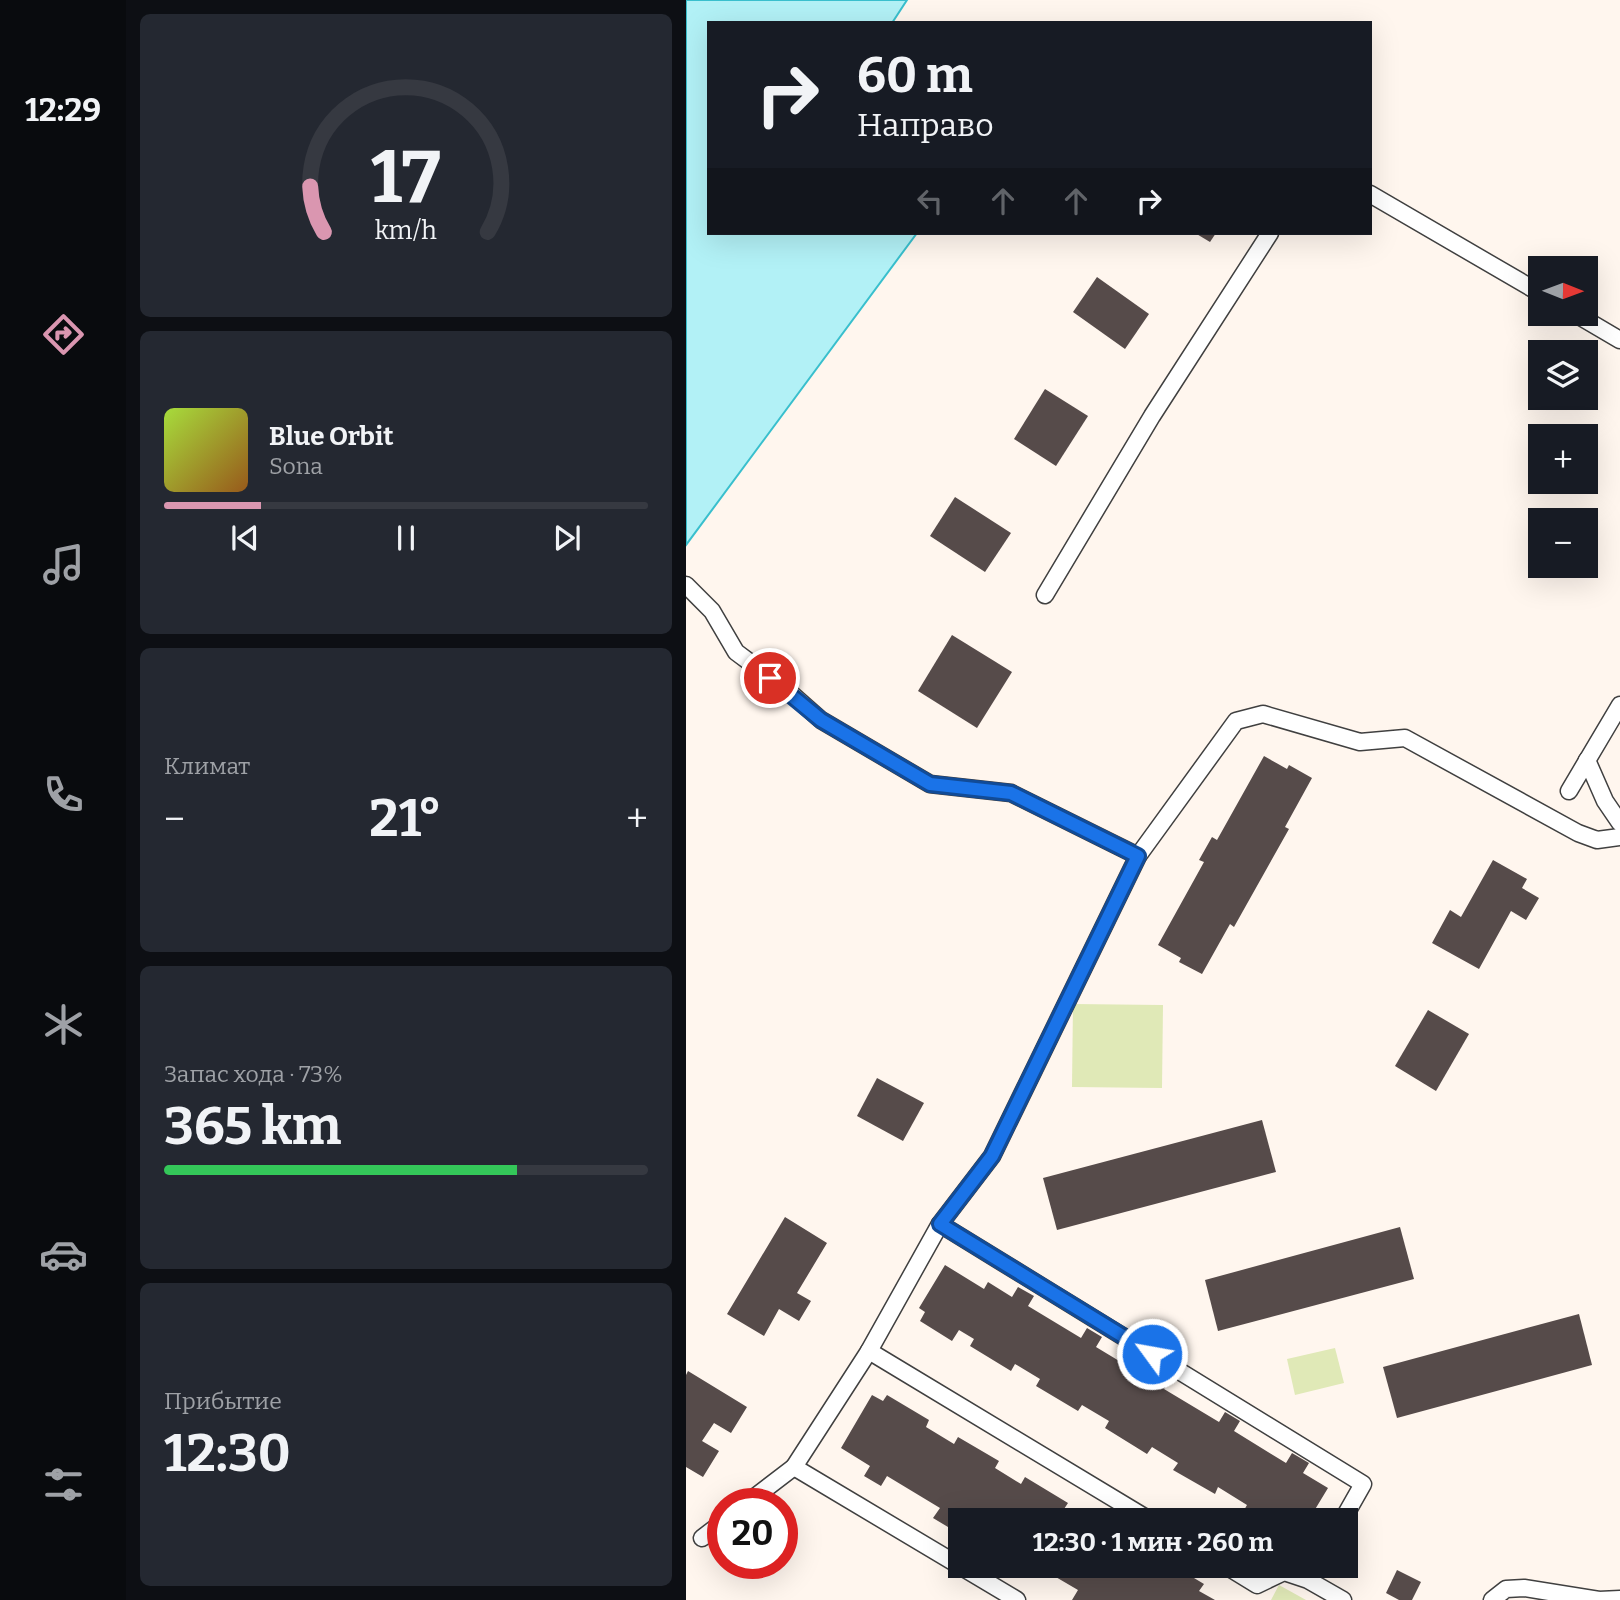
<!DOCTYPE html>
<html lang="ru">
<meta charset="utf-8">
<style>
:root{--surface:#171b24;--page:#242831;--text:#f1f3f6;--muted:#9ea1a6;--line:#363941;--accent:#da96b0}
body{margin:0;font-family:Bitter,serif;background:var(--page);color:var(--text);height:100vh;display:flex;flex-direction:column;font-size:26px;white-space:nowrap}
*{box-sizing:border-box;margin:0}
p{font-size:23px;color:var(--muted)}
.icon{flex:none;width:38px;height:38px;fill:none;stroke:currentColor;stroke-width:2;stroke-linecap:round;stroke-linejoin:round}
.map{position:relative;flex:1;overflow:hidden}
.sheet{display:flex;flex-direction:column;gap:14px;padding:14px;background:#0d0f14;width:560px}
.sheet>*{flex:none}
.banner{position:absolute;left:21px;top:21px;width:665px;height:214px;border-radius:0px;box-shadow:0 7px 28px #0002;background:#171b24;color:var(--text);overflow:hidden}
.needle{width:46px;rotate:91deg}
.tools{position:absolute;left:842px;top:256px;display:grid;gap:14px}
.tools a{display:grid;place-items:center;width:70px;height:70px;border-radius:0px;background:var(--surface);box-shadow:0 7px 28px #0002;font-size:35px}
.speed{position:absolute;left:21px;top:1488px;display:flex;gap:14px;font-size:35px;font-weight:700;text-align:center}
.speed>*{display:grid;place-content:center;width:91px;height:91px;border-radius:50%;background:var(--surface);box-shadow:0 7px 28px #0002;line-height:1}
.speed .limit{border:10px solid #d22;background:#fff;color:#111}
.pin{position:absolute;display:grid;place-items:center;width:60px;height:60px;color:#fff;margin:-30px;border:4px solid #fff;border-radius:50%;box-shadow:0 2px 7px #0007}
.me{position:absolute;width:77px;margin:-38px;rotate:302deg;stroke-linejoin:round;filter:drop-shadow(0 0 5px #0008)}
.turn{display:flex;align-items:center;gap:24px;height:147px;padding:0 35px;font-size:32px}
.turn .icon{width:91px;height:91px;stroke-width:2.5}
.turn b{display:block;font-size:49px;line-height:60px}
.lanes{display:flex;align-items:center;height:66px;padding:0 35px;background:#0003;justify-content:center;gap:35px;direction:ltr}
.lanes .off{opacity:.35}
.big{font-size:52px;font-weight:700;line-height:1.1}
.sheet .tile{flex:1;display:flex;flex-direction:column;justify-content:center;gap:10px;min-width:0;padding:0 24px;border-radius:10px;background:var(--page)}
.sheet .dial{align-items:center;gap:0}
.dial svg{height:182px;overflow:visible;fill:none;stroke:var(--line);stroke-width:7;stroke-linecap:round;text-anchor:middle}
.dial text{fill:var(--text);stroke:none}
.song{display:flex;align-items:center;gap:21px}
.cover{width:84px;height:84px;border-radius:10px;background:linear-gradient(135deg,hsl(80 70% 55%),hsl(30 70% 35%))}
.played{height:7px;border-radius:4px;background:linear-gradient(90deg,var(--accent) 20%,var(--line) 20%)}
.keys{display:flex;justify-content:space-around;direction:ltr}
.heat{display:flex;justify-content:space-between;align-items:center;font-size:38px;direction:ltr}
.charge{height:10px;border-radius:5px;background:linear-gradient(90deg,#34c759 73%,var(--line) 0)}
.trip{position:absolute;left:262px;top:1508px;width:410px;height:70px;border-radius:0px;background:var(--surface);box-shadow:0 7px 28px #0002;font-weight:700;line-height:70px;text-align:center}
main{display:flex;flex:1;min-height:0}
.tabs{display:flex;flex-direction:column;width:126px;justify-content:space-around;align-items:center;background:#090b0e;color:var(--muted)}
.tabs .icon{width:49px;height:49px}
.tabs .on{color:var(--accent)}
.tabs b{font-size:32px;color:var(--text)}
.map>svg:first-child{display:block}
.green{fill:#e0e9b7}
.water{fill:#b2f1f6;stroke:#39bfcd;stroke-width:2}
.building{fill:#564b4a}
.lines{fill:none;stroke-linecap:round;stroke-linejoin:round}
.service-casing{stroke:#404040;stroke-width:19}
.service{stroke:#fff;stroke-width:16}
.route-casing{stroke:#114b97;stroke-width:18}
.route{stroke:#1a73e8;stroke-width:12}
</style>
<main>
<nav class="tabs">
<b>12:29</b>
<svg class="icon on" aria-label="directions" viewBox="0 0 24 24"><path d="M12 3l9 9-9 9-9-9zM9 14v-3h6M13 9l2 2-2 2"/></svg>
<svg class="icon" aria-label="music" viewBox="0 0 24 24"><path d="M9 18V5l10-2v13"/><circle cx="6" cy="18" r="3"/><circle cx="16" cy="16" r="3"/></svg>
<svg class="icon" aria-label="phone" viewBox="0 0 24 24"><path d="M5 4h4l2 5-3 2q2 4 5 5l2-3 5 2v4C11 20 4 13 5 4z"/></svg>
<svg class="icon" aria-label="climate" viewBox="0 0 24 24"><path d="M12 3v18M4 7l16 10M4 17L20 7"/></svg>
<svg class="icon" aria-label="car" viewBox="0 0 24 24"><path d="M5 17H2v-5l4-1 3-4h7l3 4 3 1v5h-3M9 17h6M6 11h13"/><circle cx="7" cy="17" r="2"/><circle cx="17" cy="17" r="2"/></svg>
<svg class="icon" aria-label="filters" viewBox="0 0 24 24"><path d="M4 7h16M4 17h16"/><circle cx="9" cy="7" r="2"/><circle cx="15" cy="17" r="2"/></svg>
</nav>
<section class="sheet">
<div class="tile dial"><svg viewBox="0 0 100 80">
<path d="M14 69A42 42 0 1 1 86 69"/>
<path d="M14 69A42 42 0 0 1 8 49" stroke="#da96b0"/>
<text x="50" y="56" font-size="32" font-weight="700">17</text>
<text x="50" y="72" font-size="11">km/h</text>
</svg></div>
<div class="tile">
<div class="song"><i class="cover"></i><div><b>Blue Orbit</b><p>Sona</p></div></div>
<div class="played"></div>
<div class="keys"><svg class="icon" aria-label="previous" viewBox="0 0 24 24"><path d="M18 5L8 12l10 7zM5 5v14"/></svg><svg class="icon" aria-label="pause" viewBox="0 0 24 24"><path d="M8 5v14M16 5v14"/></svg><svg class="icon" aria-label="next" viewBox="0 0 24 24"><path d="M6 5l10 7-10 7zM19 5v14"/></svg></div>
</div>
<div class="tile"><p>Климат</p>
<div class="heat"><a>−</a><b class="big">21°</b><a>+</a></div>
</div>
<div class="tile"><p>Запас хода · 73%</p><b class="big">365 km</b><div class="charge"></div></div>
<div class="tile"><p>Прибытие</p><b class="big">12:30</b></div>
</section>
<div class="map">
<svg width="934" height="1600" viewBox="0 0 934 1600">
<rect width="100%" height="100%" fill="#fff6ee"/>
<g class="green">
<path d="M387,1004L477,1005L476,1088L386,1087Z"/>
<path d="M649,1348L658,1383L609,1395L601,1359Z"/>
<path d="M593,1585L620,1600H585Z"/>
</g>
<path class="water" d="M0,0H221L206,23H23V233H231L0,545Z"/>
<g class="building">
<path d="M509,233H530L524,242Z"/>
<path d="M411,277L463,314L439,349L387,312Z"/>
<path d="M359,389L402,416L370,466L328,439Z"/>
<path d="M269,497L325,533L299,572L244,536Z"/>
<path d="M266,635L326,672L291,728L232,691Z"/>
<path d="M578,756L601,769L603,765L626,778L599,827L603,829L548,927L544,924L516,974L493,962L495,958L472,945L518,862L513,860L526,837L531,840Z"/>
<path d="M807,860L841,879L836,888L853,898L840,920L825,911L793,969L746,943L764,910L775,917Z"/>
<path d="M742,1010L783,1034L750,1091L709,1066Z"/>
<path d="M191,1078L238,1103L217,1141L171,1116Z"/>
<path d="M576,1120L590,1172L371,1230L357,1178Z"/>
<path d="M99,1217L141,1243L111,1293L125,1301L113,1321L93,1309L78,1336L41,1314Z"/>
<path d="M714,1227L728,1279L532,1331L519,1280Z"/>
<path d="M259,1265L298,1289L302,1282L326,1297L332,1287L348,1296L342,1306L395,1338L401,1328L416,1337L410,1347L463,1379L469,1370L484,1379L478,1389L533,1422L539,1412L554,1421L548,1431L600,1463L606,1453L623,1463L617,1473L642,1488L622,1521H572L557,1512L561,1505L532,1487L529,1494L487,1470L492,1463L466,1447L461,1454L419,1428L423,1421L396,1405L392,1411L350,1386L354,1379L329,1364L325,1371L284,1346L288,1339L273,1330L266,1341L234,1321L239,1312L233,1308Z"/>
<path d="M893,1314L906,1365L711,1418L697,1367Z"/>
<path d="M2,1371L61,1407L45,1433L28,1423L16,1441L33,1451L17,1477L0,1467V1375Z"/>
<path d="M186,1395L197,1401L201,1395L243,1420L240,1427L268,1444L272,1437L313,1461L309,1468L335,1484L339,1477L382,1503L378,1509L397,1521H276L268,1516L262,1527L247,1518L254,1508L201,1476L195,1486L178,1476L184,1466L155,1448Z"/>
<path d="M351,1566H488L518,1584L513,1591L529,1600H386L392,1590Z"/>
<path d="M711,1570L735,1582L726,1600H713L700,1593Z"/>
</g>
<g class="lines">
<defs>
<g id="service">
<path d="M684,194L854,293"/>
<path d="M888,313L934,340"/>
<path d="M0,585L26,611L50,652L101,690L135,720L244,784L325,793L452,856"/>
<path d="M359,595L466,416L584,233"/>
<path d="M901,760L919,801L934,823"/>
<path d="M883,791L934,705"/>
<path d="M254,1224L677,1484L656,1521"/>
<path d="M183,1351L465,1521"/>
<path d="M61,1503L108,1467"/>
<path d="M16,1538L37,1522"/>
<path d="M540,1566L571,1585L598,1572L622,1580L657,1600"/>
<path d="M331,1600L108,1467L183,1351L254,1224L306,1156L452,856L550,721L577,714L674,742L719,738L892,833L911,840L934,837"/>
<path d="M806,1600L820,1589L838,1588L913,1600L934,1599"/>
</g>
</defs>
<use href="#service" class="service-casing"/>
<use href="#service" class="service"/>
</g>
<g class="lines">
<defs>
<path id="route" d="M84,678L135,720L244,784L325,793L452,856L306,1156L254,1224L466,1354"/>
</defs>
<use href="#route" class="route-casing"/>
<use href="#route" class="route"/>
</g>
</svg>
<div class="tools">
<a><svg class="needle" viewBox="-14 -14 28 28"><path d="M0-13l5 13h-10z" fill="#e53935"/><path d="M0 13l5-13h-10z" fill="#9ea1a6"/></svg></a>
<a><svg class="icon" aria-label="layers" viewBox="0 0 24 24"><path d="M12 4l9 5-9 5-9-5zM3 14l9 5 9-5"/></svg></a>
<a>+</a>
<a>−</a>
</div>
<div class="speed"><div class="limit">20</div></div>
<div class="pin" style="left:84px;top:678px;background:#d93025"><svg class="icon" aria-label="arrive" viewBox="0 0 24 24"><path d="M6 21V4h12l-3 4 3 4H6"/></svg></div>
<svg class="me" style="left:466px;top:1354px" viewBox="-20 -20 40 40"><circle r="17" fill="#1a73e8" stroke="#fff" stroke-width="3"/><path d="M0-11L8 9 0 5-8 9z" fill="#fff"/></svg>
<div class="trip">12:30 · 1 мин · 260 m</div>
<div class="banner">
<div class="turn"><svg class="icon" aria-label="right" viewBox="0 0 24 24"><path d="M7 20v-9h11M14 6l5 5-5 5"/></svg><div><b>60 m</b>Направо</div></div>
<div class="lanes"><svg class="icon off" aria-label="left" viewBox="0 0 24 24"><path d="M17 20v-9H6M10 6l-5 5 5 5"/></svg><svg class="icon off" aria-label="ahead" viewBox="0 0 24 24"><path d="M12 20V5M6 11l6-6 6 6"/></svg><svg class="icon off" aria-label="ahead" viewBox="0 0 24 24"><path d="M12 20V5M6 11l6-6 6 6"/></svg><svg class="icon" aria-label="right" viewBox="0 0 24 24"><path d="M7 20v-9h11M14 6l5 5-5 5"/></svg></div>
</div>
</div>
</main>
